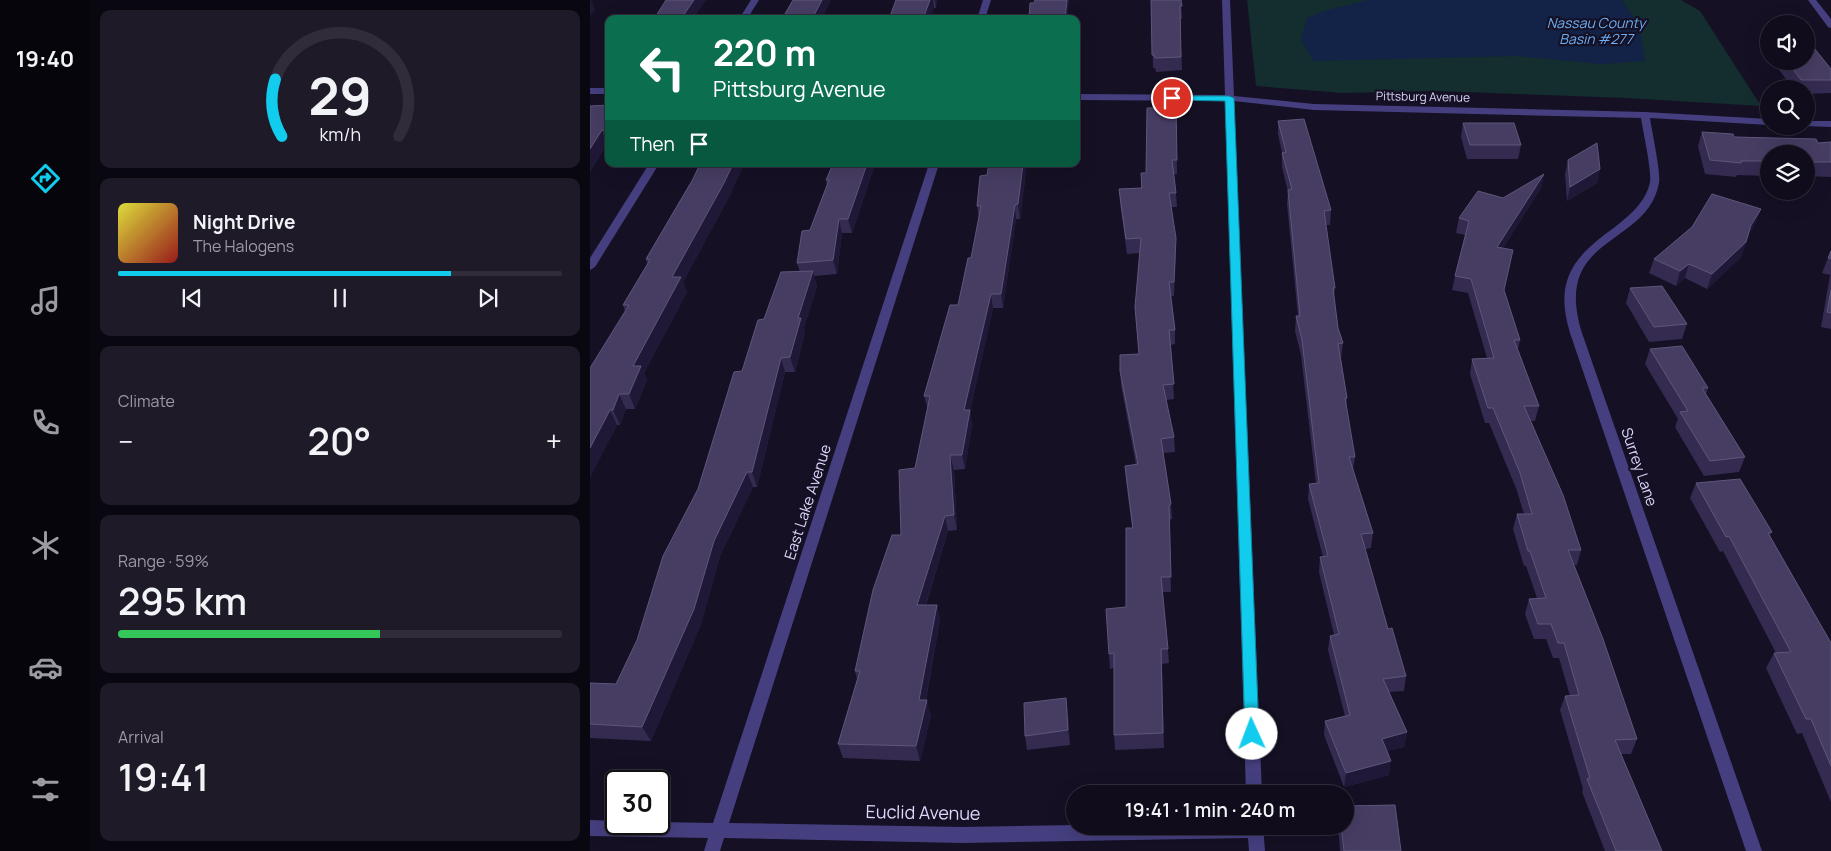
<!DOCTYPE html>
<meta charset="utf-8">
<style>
:root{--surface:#100c1b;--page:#1e1a28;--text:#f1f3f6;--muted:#9c9ba3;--line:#302c3a;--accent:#12cced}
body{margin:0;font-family:Manrope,sans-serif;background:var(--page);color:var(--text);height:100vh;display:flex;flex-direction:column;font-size:19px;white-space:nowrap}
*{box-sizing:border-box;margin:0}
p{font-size:16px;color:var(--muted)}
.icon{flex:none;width:28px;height:28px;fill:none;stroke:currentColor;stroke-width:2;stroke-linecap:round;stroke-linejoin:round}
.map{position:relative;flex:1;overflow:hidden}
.details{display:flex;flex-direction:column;gap:10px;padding:10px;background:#09070f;width:500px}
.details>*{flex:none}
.guide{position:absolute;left:15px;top:15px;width:475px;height:152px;border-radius:10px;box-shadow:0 5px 20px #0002,0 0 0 1px var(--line);background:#0b6e4f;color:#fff;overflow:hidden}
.fabs{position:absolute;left:1170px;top:15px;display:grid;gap:10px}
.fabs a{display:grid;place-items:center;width:55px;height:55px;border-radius:50%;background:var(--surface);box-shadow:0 5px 20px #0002,0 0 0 1px var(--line);font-size:25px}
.speed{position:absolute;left:15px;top:770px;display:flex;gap:10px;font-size:25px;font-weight:700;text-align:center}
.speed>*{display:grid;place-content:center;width:65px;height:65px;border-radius:50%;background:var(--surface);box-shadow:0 5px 20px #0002,0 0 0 1px var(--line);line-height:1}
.speed .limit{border:2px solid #111;border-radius:8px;background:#fff;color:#111}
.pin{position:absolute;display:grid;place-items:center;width:42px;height:42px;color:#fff;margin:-21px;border:2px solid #fff;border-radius:50%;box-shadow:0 1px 5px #0007}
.me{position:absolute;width:55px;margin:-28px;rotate:358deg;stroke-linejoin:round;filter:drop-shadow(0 0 4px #0008)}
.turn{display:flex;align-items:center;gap:18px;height:105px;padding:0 25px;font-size:22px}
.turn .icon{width:65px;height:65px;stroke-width:2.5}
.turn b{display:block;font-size:35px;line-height:42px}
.then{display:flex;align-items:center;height:48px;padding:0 25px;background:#0003;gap:10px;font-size:19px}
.big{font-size:38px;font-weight:600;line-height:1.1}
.details .card{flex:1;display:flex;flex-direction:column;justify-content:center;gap:8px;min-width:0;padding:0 18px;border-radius:10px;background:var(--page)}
.details .dial{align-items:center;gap:0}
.dial svg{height:130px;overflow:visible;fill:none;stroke:var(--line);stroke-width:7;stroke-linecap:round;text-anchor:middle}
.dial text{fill:var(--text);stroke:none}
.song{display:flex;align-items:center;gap:15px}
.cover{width:60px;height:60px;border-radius:8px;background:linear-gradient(135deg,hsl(60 70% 55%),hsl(0 70% 35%))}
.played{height:5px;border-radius:2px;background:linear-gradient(90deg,var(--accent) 75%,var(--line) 75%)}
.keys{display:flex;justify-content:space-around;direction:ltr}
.heat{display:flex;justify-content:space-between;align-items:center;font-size:28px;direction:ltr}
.charge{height:8px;border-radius:4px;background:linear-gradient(90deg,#34c759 59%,var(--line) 0)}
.trip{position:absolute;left:476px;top:785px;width:288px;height:50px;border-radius:25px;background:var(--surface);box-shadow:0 5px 20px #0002,0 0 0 1px var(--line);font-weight:600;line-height:50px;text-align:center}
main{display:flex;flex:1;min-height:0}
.menu{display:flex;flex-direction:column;width:90px;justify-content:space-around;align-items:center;background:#06050b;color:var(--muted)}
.menu .icon{width:35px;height:35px}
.menu .active{color:var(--accent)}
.menu b{font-size:22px;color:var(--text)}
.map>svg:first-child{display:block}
.green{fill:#142d2e}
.water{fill:#122347}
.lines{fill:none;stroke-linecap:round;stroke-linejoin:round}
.minor{fill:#453f80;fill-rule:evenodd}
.wall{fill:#352b51}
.shaded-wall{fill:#201837}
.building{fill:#473d63;stroke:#5e567b}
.route{fill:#12cced;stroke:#0c859a}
.labels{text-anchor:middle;stroke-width:4.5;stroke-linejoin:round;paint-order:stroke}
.far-street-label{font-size:12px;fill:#ddd7fc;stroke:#151024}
.far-water-label{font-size:14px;font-style:italic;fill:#6caef4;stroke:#151024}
.street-label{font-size:15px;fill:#ddd7fc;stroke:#151024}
.near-street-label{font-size:18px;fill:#ddd7fc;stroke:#151024}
</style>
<main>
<nav class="menu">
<b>19:40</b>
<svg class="icon active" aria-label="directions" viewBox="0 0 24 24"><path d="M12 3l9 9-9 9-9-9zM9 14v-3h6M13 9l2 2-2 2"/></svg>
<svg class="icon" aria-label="music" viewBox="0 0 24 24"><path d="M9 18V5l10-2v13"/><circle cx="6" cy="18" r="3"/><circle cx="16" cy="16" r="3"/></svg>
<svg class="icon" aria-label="phone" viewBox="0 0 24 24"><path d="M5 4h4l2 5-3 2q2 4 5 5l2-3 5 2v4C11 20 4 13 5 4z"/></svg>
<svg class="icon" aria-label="climate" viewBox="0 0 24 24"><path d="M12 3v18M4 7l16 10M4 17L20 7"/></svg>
<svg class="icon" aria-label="car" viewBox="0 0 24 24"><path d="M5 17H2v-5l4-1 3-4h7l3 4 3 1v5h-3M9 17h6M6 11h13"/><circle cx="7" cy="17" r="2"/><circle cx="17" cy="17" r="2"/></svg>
<svg class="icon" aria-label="filters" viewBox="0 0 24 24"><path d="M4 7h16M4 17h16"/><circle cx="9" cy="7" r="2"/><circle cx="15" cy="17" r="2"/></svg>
</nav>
<section class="details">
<div class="card dial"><svg viewBox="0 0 100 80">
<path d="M14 69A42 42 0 1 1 86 69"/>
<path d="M14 69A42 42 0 0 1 10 34" stroke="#12cced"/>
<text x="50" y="56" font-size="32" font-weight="700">29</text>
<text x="50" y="72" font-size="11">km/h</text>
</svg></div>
<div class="card">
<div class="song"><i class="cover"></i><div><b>Night Drive</b><p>The Halogens</p></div></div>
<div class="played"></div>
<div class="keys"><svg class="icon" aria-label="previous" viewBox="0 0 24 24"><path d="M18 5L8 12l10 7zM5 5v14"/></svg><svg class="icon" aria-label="pause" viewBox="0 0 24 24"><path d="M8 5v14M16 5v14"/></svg><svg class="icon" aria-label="next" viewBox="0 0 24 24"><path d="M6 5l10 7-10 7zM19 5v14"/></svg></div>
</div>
<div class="card"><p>Climate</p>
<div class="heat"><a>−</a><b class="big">20°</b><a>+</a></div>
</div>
<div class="card"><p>Range · 59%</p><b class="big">295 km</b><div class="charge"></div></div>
<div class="card"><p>Arrival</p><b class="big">19:41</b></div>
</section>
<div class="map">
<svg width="1241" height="851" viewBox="0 0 1241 851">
<rect width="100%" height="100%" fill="#151024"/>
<path class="green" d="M657,0H1091L1110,11L1171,106L1036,98L846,91L752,93L666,86Z"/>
<path class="water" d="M778,0H1032L1049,26L1055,61L1011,64L927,56L724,61L711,40L717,18L735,11Z"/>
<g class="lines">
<g class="minor">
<path d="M161,0H169L157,19H149Z"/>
<path d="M393,0H401L395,19H387Z"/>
<path d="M632,0H640L644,96L724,104L1055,112L1179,119V125L1060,118C1062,132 1071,172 1069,183C1057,248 961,234 992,333L1172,851H1156L980,333C964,280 983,257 1025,227C1040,215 1056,202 1060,182C1062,171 1053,131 1051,118L724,110L644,101L672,794H656L635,101L486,100V94L635,95Z"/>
<path d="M1218,0H1226L1241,19V28L1238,27Z"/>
<rect x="0" y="88" width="19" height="6"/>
<path d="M1216,121H1241V127L1214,126H1216Z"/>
<path d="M59,164H69L5,267L0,270V258Z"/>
<path d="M339,164H349L139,823L372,827L485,825L673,826L675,851H659L658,838L372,843L134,838L130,851H114L118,838L0,836V820L26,821V824H69V822L123,823Z"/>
</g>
</g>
<g class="wall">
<path d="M306,0H347L346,8H344Z"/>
<path d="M561,0H591L592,19H590L592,70L566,72L565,68H563Z"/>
<path d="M1183,61H1216L1241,69V93L1216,94V89H1203Z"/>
<path d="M19,105V144H17L0,172V106Z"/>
<path d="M586,107L587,174H584L586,193L587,207H581L586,252L584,296H581L585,330V344L581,345L584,399L576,400L584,437L585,452L573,453L581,504L582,519L579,520L581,592H572L578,649L579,663L572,664L574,748L525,750L524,735V668L520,669L519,654L536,607L542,528L536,481L535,466L546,465L531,385L530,355L549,354L545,307L550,253L537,254L530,203L529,189L551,188V173H556Z"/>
<path d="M688,121L741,210L740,225H736L745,288L744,296L748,328L753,343L751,358L757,398L756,408L765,457L763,470L783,533L781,548L775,549L798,629L816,676L814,691L799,692L817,732L814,747L797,751L799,775L754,787L734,735L735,721L755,716L738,650L740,636L744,635L729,572L730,557H733L718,499L719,484H726L711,355L705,331L706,316H708L697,204L698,192L692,167V153L688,134Z"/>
<path d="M873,123L931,145L928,159H877L871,137Z"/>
<path d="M1112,132L1144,137L1228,143L1241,142V177L1216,176V154H1179V176L1147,175L1146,177L1115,174L1108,146Z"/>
<path d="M978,160L1010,169L1007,183L977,201L975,174Z"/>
<path d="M110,164H154L139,197L93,282L97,292L54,373L57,380L45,409H36L30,425H27L0,477L35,311L33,305L57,264L56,259L103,179Z"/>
<path d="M243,164H285L262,233H252L247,274L224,276L227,286L214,328L215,332L205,372H195L167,487H163L130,556L111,624L61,741L0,738V683L26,684L47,640L108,489L152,371L174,319L210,272L207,263L237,186L236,180Z"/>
<path d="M399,164H437L430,219H426L413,308H403L380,412L382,425L375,469L364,470L367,530L358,531L336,605H347L350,620L336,700L341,715L330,761L253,758L248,744L267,679L265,671L311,535L338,410L334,396L368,305L381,258L389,219L387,206L397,175Z"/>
<path d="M954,174L951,188L913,248L914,290L930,340L928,349L949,406L945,421H940L991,550L987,565H983L1047,739L1041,754H1031L1072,851H1015L992,792L993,789L970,710L975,696H980L969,658H963L956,639H944L935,614L939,599L947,598L936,566H934L923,529L927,514H934L926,488L899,423H895L880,374L882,359L897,358L878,293L862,290L865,276L875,235L866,233L869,218L913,198Z"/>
<path d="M1171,209L1165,223L1158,235L1151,257L1117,289L1095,278L1086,286L1059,273L1064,259Z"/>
<path d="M1241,251V329L1231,327L1240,275L1232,273Z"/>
<path d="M1040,288L1097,324L1092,339L1059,342L1036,303Z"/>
<path d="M1060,349L1118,388L1116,394L1155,457L1149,472L1114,476L1085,427L1088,419L1055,364Z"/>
<path d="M1106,483L1182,532L1180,536L1241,643V802L1212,733L1207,734L1176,668L1184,653H1186L1133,551L1130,552L1100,498Z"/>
<path d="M476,698L478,713L480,745L437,750L435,736Z"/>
<path d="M748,826H755L811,851H750Z"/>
</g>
<g class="shaded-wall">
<path d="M0,0H1L5,10L0,16Z"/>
<path d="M104,0H116L103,19H91Z"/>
<path d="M232,0H241L232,19H222Z"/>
<path d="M340,0H343L344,8L340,19H333Z"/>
<path d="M345,0H347L346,8Z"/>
<path d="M477,0H480L477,19H475Z"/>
<path d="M19,126V138L16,130Z"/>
<path d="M12,130L17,144L0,172V149Z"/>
<path d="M143,164H154L139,197L93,282L97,292L54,373L57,380L45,409L39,394L43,366L82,277Z"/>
<path d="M277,164H285L262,233L258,219Z"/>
<path d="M433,164H437L430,219L428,204Z"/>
<path d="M1010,169L1007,183L977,201L980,187Z"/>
<path d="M954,174L951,188L904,262L907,247Z"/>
<path d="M425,205L426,219L413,308L411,294Z"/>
<path d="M1171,209L1165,223L1156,240L1161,225Z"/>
<path d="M249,219L252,233L247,274L243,260Z"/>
<path d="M586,238V252L584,296V282Z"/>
<path d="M1156,242L1151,257L1117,289L1122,274Z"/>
<path d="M1099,264L1095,278L1086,286L1090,271Z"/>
<path d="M223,271L227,286L214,328L215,332L205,372L200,357L208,318Z"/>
<path d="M401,294L403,308L380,412L382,425L375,469L372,455L374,410Z"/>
<path d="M191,358L195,372L167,487L162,472Z"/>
<path d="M29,394L36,409L30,425L23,410Z"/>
<path d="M20,410L27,425L0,477V448Z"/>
<path d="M360,455L364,470L367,530L364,515Z"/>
<path d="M157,472L163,487L130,556L111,624L61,741L52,727L124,541Z"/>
<path d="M355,516L358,531L331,620L327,605Z"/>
<path d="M347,605L350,620L333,714L329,700Z"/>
<path d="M476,698L478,713L480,745L478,730Z"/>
<path d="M337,700L341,715L330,761L326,746Z"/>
<path d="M817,732L814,747L789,753L792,739Z"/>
<path d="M801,761L799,775L754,787L756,773Z"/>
</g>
<g class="building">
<path d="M76,0H104L91,19H64Z"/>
<path d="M203,0H232L222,19H192Z"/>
<path d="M306,0H340L333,19H299Z"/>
<path d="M445,0H477L475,19H439L440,3H444Z"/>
<path d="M561,0H591L592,6H590L591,57L565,58L564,55H562Z"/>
<path d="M1216,38L1241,69V80H1211L1197,61H1216Z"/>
<path d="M19,105V126L16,130H12L0,149V106Z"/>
<path d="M586,107L587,160H582L586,193H579L586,238L584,282H579L585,330H579L584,384L573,385L584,437L571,439L581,504L579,505L581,577H571L578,649H571L573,733L524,735V653L519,654L516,609L536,607V528H543L535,466L548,464L530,371V355L549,354L545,307L551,238L536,239L529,189L552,188L551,173H556L557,108Z"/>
<path d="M714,119L741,210L734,211L745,288H743L748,328L753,343L748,344L757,398H755L765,457H759L783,533L771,534L798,629L802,628L816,676L793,679L817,732L792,739L801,761L756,773L735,721L760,715L740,636L749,634L730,557L738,556L719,484L729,483L712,340L706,316H710L698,190L702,189L692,153L696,152L688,121Z"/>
<path d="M873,123H924L931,145H880Z"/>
<path d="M1112,132L1143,134L1144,137L1226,139L1228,143L1241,142V162H1216V154H1179V161H1151V163L1120,160Z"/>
<path d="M1007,143L1010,169L980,187L978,160Z"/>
<path d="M110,164H143L134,183L82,277H91L43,366H51L39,394H29L23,410H20L0,448V368L39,305H33L60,260L56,259L103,179Z"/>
<path d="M243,164H277L258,219H249L243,260L207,263L212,231L220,230L239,180H236Z"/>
<path d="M399,164H433L428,204L425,205L411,294H401L374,410H380L372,455H360L364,515L355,516L327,605H347L329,700H337L326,746L248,744L270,671H265L283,590L302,535H311L309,470L325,468L340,396H334L360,305H368L378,258H381L391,206H387L390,176L397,175Z"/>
<path d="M954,174L907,247L923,250L914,290L930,340H924L949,406H934L973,495L991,550H978L1013,639L1047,739L1025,740L1072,851H1026L997,779L1000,778L975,696L989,695L974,643H968L961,624H948L939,599L956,598L940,551H938L927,514H942L930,473L903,408H898L882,359L904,358L881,279L865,276L879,221L869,218L888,191L913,198Z"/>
<path d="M1122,194L1171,209L1161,225L1156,242L1122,274L1099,264L1090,271L1064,259L1102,227Z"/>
<path d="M1241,251V259L1238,258Z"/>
<path d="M223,271L208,318H211L200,357L191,358L162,472H157L124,541L104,609L52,727L0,724V683L26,684L47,640L73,556L108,489L144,372L152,371L168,320L174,319L191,272Z"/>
<path d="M1072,286L1097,324L1064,327L1040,288Z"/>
<path d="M1241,290V313L1237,312Z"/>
<path d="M1092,346L1118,388H1112L1155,457L1120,461L1090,412L1098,411L1060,349Z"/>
<path d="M1150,479L1182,532L1178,533L1241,643V766L1221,719H1216L1184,653L1201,652L1139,536L1136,537L1106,483Z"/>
<path d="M476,698L478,730L435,736L434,703Z"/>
<path d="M805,805L811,851H754L751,826H755V806Z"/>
</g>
<path class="route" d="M579,96H639L644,98L669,734L667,739L662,740L657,739L655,734L635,101L582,100L579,99Z"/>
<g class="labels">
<g class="far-street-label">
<text transform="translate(833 97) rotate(1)" y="4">Pittsburg Avenue</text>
</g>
<g class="far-water-label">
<text x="1006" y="28">Nassau County<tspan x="1006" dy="16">Basin #277</tspan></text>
</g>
<g class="street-label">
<text transform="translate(1049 467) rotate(71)" y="5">Surrey Lane</text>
<text transform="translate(218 502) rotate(-72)" y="5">East Lake Avenue</text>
</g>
<g class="near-street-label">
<text transform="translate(333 813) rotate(1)" y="6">Euclid Avenue</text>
</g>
</g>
</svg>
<div class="fabs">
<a><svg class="icon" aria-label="sound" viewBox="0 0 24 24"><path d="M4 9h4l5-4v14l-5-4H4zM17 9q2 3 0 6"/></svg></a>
<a><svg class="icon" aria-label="search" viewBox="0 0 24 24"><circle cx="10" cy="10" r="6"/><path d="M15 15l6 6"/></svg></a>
<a><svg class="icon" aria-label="layers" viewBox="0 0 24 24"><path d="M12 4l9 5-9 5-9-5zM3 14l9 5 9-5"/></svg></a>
</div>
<div class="speed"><div class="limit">30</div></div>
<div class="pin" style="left:582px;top:98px;background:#d93025"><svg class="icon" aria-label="arrive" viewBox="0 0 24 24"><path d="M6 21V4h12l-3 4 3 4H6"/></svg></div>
<svg class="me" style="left:662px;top:734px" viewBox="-20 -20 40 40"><circle r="19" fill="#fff"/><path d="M0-13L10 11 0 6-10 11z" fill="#12cced"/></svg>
<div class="trip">19:41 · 1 min · 240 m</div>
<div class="guide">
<div class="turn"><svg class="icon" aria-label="left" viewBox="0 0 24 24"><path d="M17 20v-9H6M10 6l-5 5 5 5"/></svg><div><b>220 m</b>Pittsburg Avenue</div></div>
<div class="then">Then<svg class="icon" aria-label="arrive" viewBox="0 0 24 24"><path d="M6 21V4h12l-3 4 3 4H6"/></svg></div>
</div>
</div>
</main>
